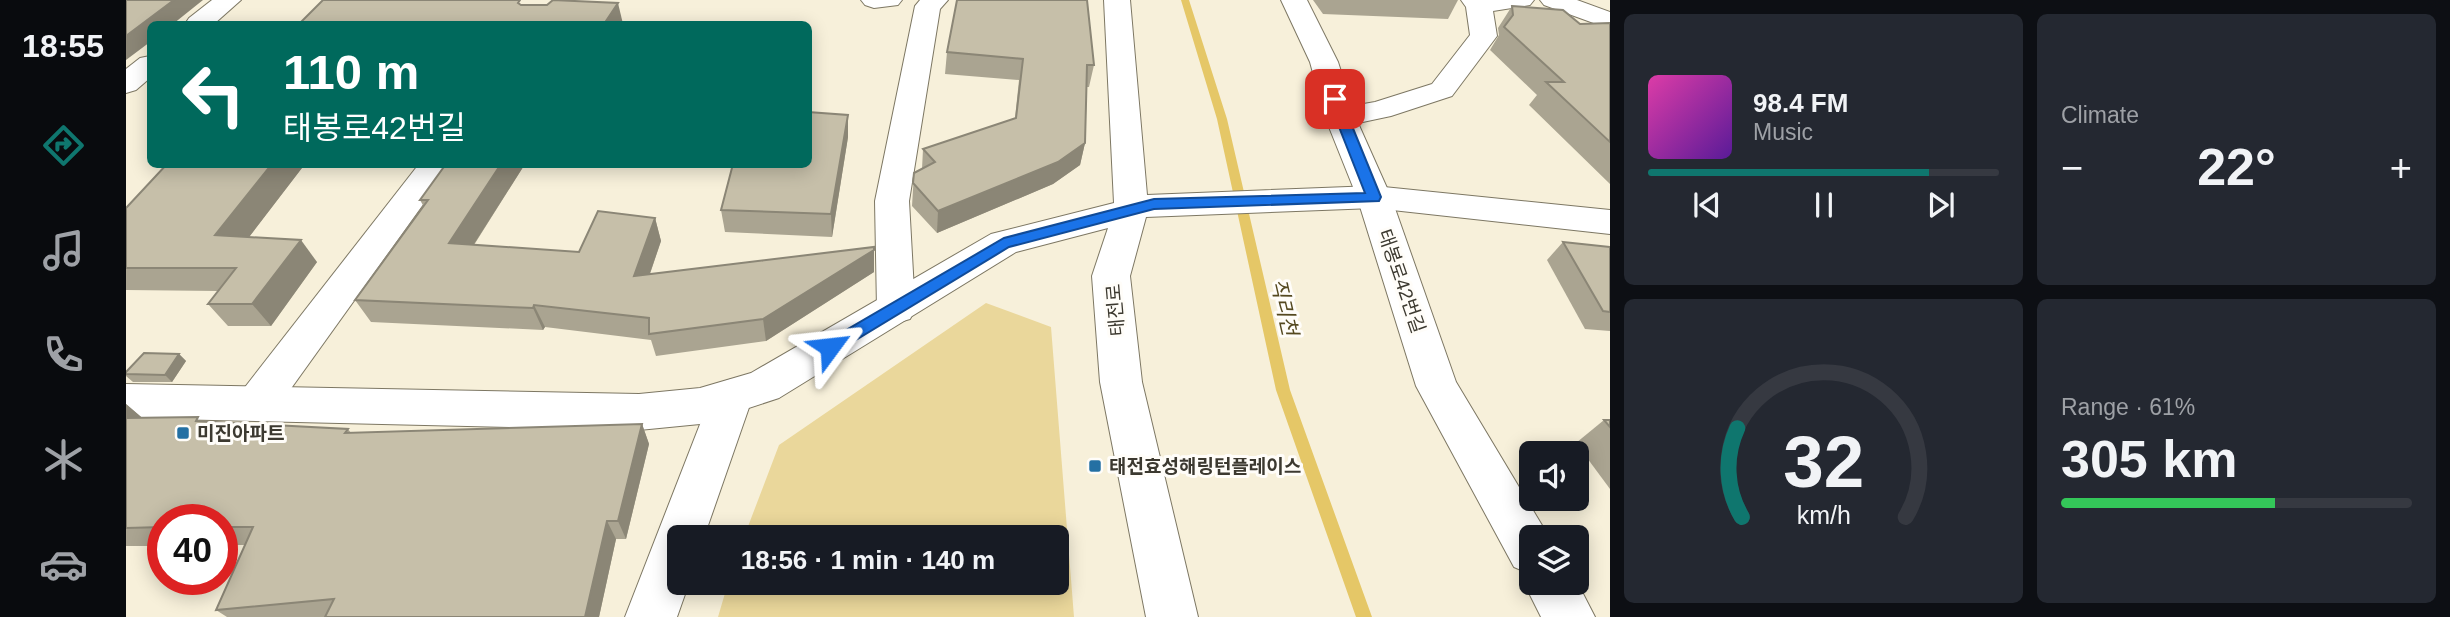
<!DOCTYPE html>
<meta charset="utf-8">
<style>
:root{--surface:#171b24;--page:#242831;--text:#f1f3f6;--muted:#9ea1a6;--line:#363941;--accent:#0f766e}
body{margin:0;font-family:Arial,"Noto Sans KR",sans-serif;background:var(--page);color:var(--text);height:100vh;display:flex;flex-direction:column;font-size:26px;white-space:nowrap}
*{box-sizing:border-box;margin:0}
p{font-size:23px;color:var(--muted)}
.icon{flex:none;width:38px;height:38px;fill:none;stroke:currentColor;stroke-width:2;stroke-linecap:round;stroke-linejoin:round}
.map{position:relative;flex:1;overflow:hidden}
.drawer{display:flex;flex-direction:column;gap:14px;padding:14px;background:#0d0f14;width:840px}
.drawer>*{flex:none}
.banner{position:absolute;left:21px;top:21px;width:665px;height:147px;border-radius:10px;box-shadow:0 4px 18px #0003;background:#00695c;color:#fff;overflow:hidden}
.controls{position:absolute;left:1393px;top:441px;display:grid;gap:14px}
.controls a{display:grid;place-items:center;width:70px;height:70px;border-radius:10px;background:var(--surface);box-shadow:0 4px 18px #0003;font-size:35px}
.speed{position:absolute;left:21px;top:504px;display:flex;gap:14px;font-size:35px;font-weight:700;text-align:center}
.speed>*{display:grid;place-content:center;width:91px;height:91px;border-radius:50%;background:var(--surface);box-shadow:0 4px 18px #0003;line-height:1}
.speed .limit{border:10px solid #d22;background:#fff;color:#111}
.pin{position:absolute;display:grid;place-items:center;width:60px;height:60px;color:#fff;margin:-30px;border-radius:14px;box-shadow:0 4px 10px #0006}
.me{position:absolute;width:77px;margin:-38px;rotate:60deg;stroke-linejoin:round;filter:drop-shadow(0 0 5px #0008)}
.turn{display:flex;align-items:center;gap:24px;height:147px;padding:0 21px;font-size:32px}
.turn .icon{width:91px;height:91px;stroke-width:2.5}
.turn b{display:block;font-size:49px;line-height:60px}
.big{font-size:52px;font-weight:800;line-height:1.1}
.drawer .tile{flex:1;display:flex;flex-direction:column;justify-content:center;gap:10px;min-width:0;padding:0 24px;border-radius:10px;background:var(--page)}
.drawer .dial{align-items:center;gap:0}
.dial svg{height:182px;overflow:visible;fill:none;stroke:var(--line);stroke-width:7;stroke-linecap:round;text-anchor:middle}
.dial text{fill:var(--text);stroke:none}
.song{display:flex;align-items:center;gap:21px}
.cover{width:84px;height:84px;border-radius:10px;background:linear-gradient(135deg,hsl(320 70% 55%),hsl(270 70% 35%))}
.played{height:7px;border-radius:4px;background:linear-gradient(90deg,var(--accent) 80%,var(--line) 80%)}
.keys{display:flex;justify-content:space-around;direction:ltr}
.heat{display:flex;justify-content:space-between;align-items:center;font-size:38px;direction:ltr}
.charge{height:10px;border-radius:5px;background:linear-gradient(90deg,#34c759 61%,var(--line) 0)}
.drawer .tiles{flex:1;display:grid;gap:14px;grid-template-columns:repeat(2,1fr)}
.trip{position:absolute;left:541px;top:525px;width:402px;height:70px;border-radius:10px;background:var(--surface);box-shadow:0 4px 18px #0003;font-weight:800;line-height:70px;text-align:center}
main{display:flex;flex:1;min-height:0}
.dock{display:flex;flex-direction:column;width:126px;justify-content:space-around;align-items:center;background:#090b0e;color:var(--muted)}
.dock .icon{width:49px;height:49px}
.dock .current{color:var(--accent)}
.dock b{font-size:32px;color:var(--text)}
.map>svg:first-child{display:block}
.green{fill:#ead79b}
.lines{fill:none;stroke-linecap:round;stroke-linejoin:round}
.stream{fill:#e5c767;fill-rule:evenodd}
.minor-casing{stroke:#7d7763;stroke-width:2}
.tertiary-casing{stroke:#7d7763;stroke-width:2}
.minor{fill:#fff;fill-rule:evenodd}
.tertiary{fill:#fff;fill-rule:evenodd}
.wall{fill:#aaa491}
.shaded-wall{fill:#8b8676}
.building{fill:#c6bfa9;stroke:#8b8676;stroke-width:2}
.route{fill:#1a73e8;stroke:#114b97;stroke-width:2}
.poi-dot{fill:#2470a3;stroke:#fffdf9;stroke-width:2.5}
.labels{text-anchor:middle;stroke-width:6;stroke-linejoin:round;paint-order:stroke}
.street-label{font-size:19px;fill:#3c3930;stroke:#fffdf9}
.poi-label{font-size:19px;font-weight:bold;fill:#3c3930;stroke:#fffdf9;text-anchor:start}
.water-label{font-size:21px;font-style:italic;fill:#554920;stroke:#fffdf9}
</style>
<main>
<nav class="dock">
<b>18:55</b>
<svg class="icon current" aria-label="directions" viewBox="0 0 24 24"><path d="M12 3l9 9-9 9-9-9zM9 14v-3h6M13 9l2 2-2 2"/></svg>
<svg class="icon" aria-label="music" viewBox="0 0 24 24"><path d="M9 18V5l10-2v13"/><circle cx="6" cy="18" r="3"/><circle cx="16" cy="16" r="3"/></svg>
<svg class="icon" aria-label="phone" viewBox="0 0 24 24"><path d="M5 4h4l2 5-3 2q2 4 5 5l2-3 5 2v4C11 20 4 13 5 4z"/></svg>
<svg class="icon" aria-label="climate" viewBox="0 0 24 24"><path d="M12 3v18M4 7l16 10M4 17L20 7"/></svg>
<svg class="icon" aria-label="car" viewBox="0 0 24 24"><path d="M5 17H2v-5l4-1 3-4h7l3 4 3 1v5h-3M9 17h6M6 11h13"/><circle cx="7" cy="17" r="2"/><circle cx="17" cy="17" r="2"/></svg>
</nav>
<div class="map">
<svg width="1484" height="617" viewBox="0 0 1484 617">
<rect width="100%" height="100%" fill="#f7f0da"/>
<path class="green" d="M860,303L925,327L948,617H592L602,583H931V537H618L653,445Z"/>
<g class="lines">
<path class="stream" d="M1055,0H1063L1101,119L1164,390L1246,617H1230L1150,390L1091,119Z"/>
<defs>
<g id="minor">
<path d="M86,0H115L88,24H59L63,18Z"/>
<path d="M735,0H776L772,5L748,8L739,5Z"/>
<path d="M794,0H822L814,9L783,201L789,309L784,319L770,323L756,319L751,309L749,201L789,6Z"/>
<path d="M1155,0H1181L1212,62L1226,106L1249,102L1306,84L1344,35L1340,7L1335,0H1408L1404,5L1367,11L1371,36L1326,96L1265,116L1232,123L1265,197L1330,382L1423,537H1405V583L1451,582L1469,617H1415L1398,583L1402,573L1388,567L1290,386L1231,197L1199,117L1184,62Z"/>
<path d="M1414,0H1451L1484,12V29L1418,5Z"/>
<path d="M24,56V78L10,90L0,93V69L14,58Z"/>
<path d="M293,164H326L146,415L131,420L116,415L110,403L116,391Z"/>
<path d="M606,379L621,384L627,396L578,537H553V583H563L551,617H499L585,396L591,384Z"/>
</g>
<path id="tertiary" d="M978,0H1004L1021,195L1248,186L1484,210V234L1248,208L1020,217L1004,276L1016,382L1072,617H1020L974,382L966,276L982,228L890,252L653,398L574,424L513,430L0,418V384L513,394L574,388L625,373L865,234L988,203Z"/>
</defs>
<use href="#minor" class="minor-casing"/>
<use href="#tertiary" class="tertiary-casing"/>
<use href="#minor" class="minor"/>
<use href="#tertiary" class="tertiary"/>
</g>
<g class="wall">
<path d="M1187,0H1332L1322,19L1197,14Z"/>
<path d="M1386,6L1454,24L1484,23V184L1403,105L1411,95L1364,50L1373,35L1372,28Z"/>
<path d="M821,52L968,65L963,87H961L959,143L954,165L927,184L811,233L786,206L788,173L796,169L797,149L889,118L893,80L819,74Z"/>
<path d="M722,115V137L706,237L599,232L595,210Z"/>
<path d="M41,164H179L123,237L191,262L145,326H102L82,304L92,291L0,290V208Z"/>
<path d="M320,164H399L348,245L453,252L529,218L535,241L524,274L748,272L640,341L530,356L525,340L419,327L417,330L245,322L229,300L298,207L294,200Z"/>
<path d="M1437,242L1484,247V331L1459,329L1421,260Z"/>
<path d="M53,354L60,361L46,382H7L0,376V372Z"/>
<path d="M0,404L16,418L222,429L225,433L516,424L523,444L500,539H490L473,617H101L90,610L119,545H96V520H37V546H0Z"/>
<path d="M1478,420H1484V489L1450,443Z"/>
</g>
<g class="shaded-wall">
<path d="M48,0H77L47,24H24V42L0,60V36Z"/>
<path d="M492,3L497,24H478Z"/>
<path d="M722,115V137L706,237L705,214Z"/>
<path d="M959,143L954,165L927,184L811,233L812,211Z"/>
<path d="M146,164H179L107,258L89,235Z"/>
<path d="M375,164H399L334,266L323,243Z"/>
<path d="M529,218L535,241L515,299L508,276Z"/>
<path d="M175,240L191,262L145,326L126,304Z"/>
<path d="M748,250V272L640,341L637,319Z"/>
<path d="M408,305L419,327L417,330L407,308Z"/>
<path d="M53,354L60,361L46,382L39,375Z"/>
<path d="M0,404L20,421L0,430Z"/>
<path d="M516,424L523,444L500,539L492,521Z"/>
<path d="M481,521L490,539L473,617H459Z"/>
</g>
<g class="building">
<path d="M0,0H48L0,36Z"/>
<path d="M197,0H394L392,3L395,5H421L427,0L492,3L478,24H173Z"/>
<path d="M831,0H961L968,65H961L959,143L932,162L812,211L787,183L788,173L809,162L797,149L890,118L897,59L821,52Z"/>
<path d="M1386,6L1437,10L1454,24L1484,23V142L1420,82H1438L1378,27L1387,15Z"/>
<path d="M682,112L722,115L705,214L595,210L607,164H682Z"/>
<path d="M41,164H146L89,235L175,240L126,304H82L110,268H0V208Z"/>
<path d="M320,164H375L323,243L453,252L472,211L529,218L508,276L748,247V250L637,319L523,334V318L408,305L407,308L229,300L302,200H294Z"/>
<path d="M1437,242L1484,247V312L1477,311Z"/>
<path d="M18,353L53,354L39,375L0,374V372Z"/>
<path d="M72,417L70,421L222,429L219,433L516,424L492,521H481L459,617H199L208,599L90,610L127,527H96V520H37V527L0,528V418Z"/>
<path d="M1478,420H1484V427Z"/>
</g>
<path class="route" d="M1209,95L1215,99L1255,197L1253,201L1028,209L883,247L710,352H698L696,347L698,343L878,238L1028,199L1239,193L1202,99Z"/>
<g class="poi-dot">
<rect x="50" y="426" width="14" height="14" rx="3.5"/>
<rect x="962" y="459" width="14" height="14" rx="3.5"/>
</g>
<g class="labels">
<g class="street-label">
<text transform="translate(1276 281) rotate(71)" y="7">태봉로42번길</text>
<text transform="translate(989 310) rotate(-95)" y="7">태전로</text>
</g>
<g class="poi-label">
<text x="71" y="440">미진아파트</text>
<text x="983" y="473">태전효성해링턴플레이스</text>
</g>
<g class="water-label">
<text transform="translate(1158 307) rotate(77)" y="7">직리천</text>
</g>
</g>
</svg>
<div class="controls">
<a><svg class="icon" aria-label="sound" viewBox="0 0 24 24"><path d="M4 9h4l5-4v14l-5-4H4zM17 9q2 3 0 6"/></svg></a>
<a><svg class="icon" aria-label="layers" viewBox="0 0 24 24"><path d="M12 4l9 5-9 5-9-5zM3 14l9 5 9-5"/></svg></a>
</div>
<div class="speed"><div class="limit">40</div></div>
<div class="pin" style="left:1209px;top:99px;background:#d93025"><svg class="icon" aria-label="arrive" viewBox="0 0 24 24"><path d="M6 21V4h12l-3 4 3 4H6"/></svg></div>
<svg class="me" style="left:704px;top:347px" viewBox="-20 -20 40 40"><path d="M0-17L14 15 0 8-14 15z" fill="#1a73e8" stroke="#fff" stroke-width="4"/></svg>
<div class="trip">18:56 · 1 min · 140 m</div>
<div class="banner">
<div class="turn"><svg class="icon" aria-label="left" viewBox="0 0 24 24"><path d="M17 20v-9H6M10 6l-5 5 5 5"/></svg><div><b>110 m</b>태봉로42번길</div></div>
</div>
</div>
<section class="drawer">
<div class="tiles">
<div class="tile">
<div class="song"><i class="cover"></i><div><b>98.4 FM</b><p>Music</p></div></div>
<div class="played"></div>
<div class="keys"><svg class="icon" aria-label="previous" viewBox="0 0 24 24"><path d="M18 5L8 12l10 7zM5 5v14"/></svg><svg class="icon" aria-label="pause" viewBox="0 0 24 24"><path d="M8 5v14M16 5v14"/></svg><svg class="icon" aria-label="next" viewBox="0 0 24 24"><path d="M6 5l10 7-10 7zM19 5v14"/></svg></div>
</div>
<div class="tile"><p>Climate</p>
<div class="heat"><a>−</a><b class="big">22°</b><a>+</a></div>
</div>
<div class="tile dial"><svg viewBox="0 0 100 80">
<path d="M14 69A42 42 0 1 1 86 69"/>
<path d="M14 69A42 42 0 0 1 12 30" stroke="#0f766e"/>
<text x="50" y="56" font-size="32" font-weight="700">32</text>
<text x="50" y="72" font-size="11">km/h</text>
</svg></div>
<div class="tile"><p>Range · 61%</p><b class="big">305 km</b><div class="charge"></div></div>
</div>
</section>
</main>
